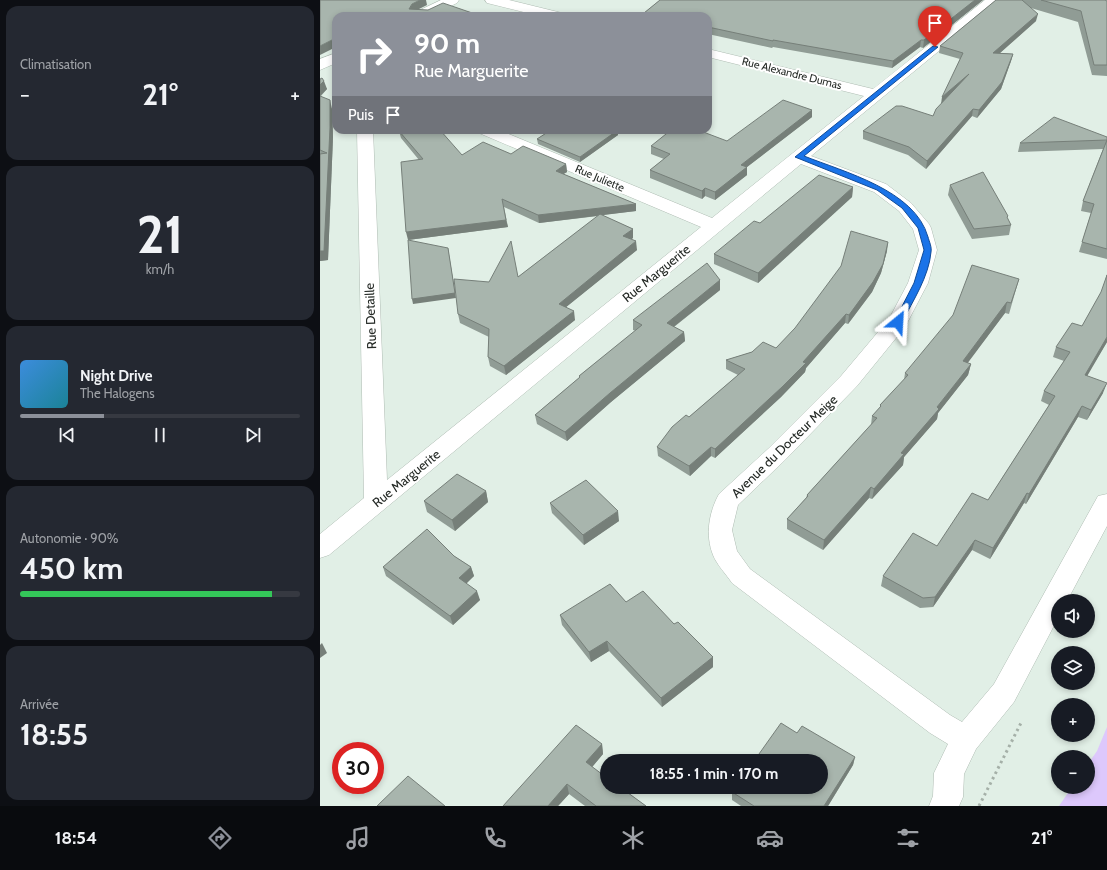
<!DOCTYPE html>
<html lang="fr">
<meta charset="utf-8">
<style>
:root{--surface:#171b24;--page:#242831;--text:#f1f3f6;--muted:#9ea1a6;--line:#363941;--accent:#8c9099}
body{margin:0;font-family:Cabin,sans-serif;background:var(--page);color:var(--text);height:100vh;display:flex;flex-direction:column;font-size:15px;white-space:nowrap}
*{box-sizing:border-box;margin:0}
p{font-size:13px;color:var(--muted)}
.icon{flex:none;width:22px;height:22px;fill:none;stroke:currentColor;stroke-width:2;stroke-linecap:round;stroke-linejoin:round}
.map{position:relative;flex:1;overflow:hidden}
.panel{display:flex;flex-direction:column;gap:6px;padding:6px;background:#0d0f14;width:320px}
.panel>*{flex:none}
.banner{position:absolute;left:12px;top:12px;width:380px;height:122px;border-radius:12px;box-shadow:0 2px 6px #0003;background:#8c9099;color:#fff;overflow:hidden}
.fabs{position:absolute;left:731px;top:594px;display:grid;gap:8px}
.fabs a{display:grid;place-items:center;width:44px;height:44px;border-radius:50%;background:var(--surface);box-shadow:0 2px 6px #0003;font-size:20px}
.speed{position:absolute;left:12px;top:742px;display:flex;gap:8px;font-size:20px;font-weight:700;text-align:center}
.speed>*{display:grid;place-content:center;width:52px;height:52px;border-radius:50%;background:var(--surface);box-shadow:0 2px 6px #0003;line-height:1}
.speed .limit{border:6px solid #d22;background:#fff;color:#111}
.pin{position:absolute;display:grid;place-items:center;width:34px;height:34px;color:#fff;margin:-41px -17px;border-radius:50% 50% 50% 0;rotate:-45deg;box-shadow:0 0 4px #0007}
.pin .icon{rotate:45deg}
.me{position:absolute;width:44px;margin:-22px;rotate:27deg;stroke-linejoin:round;filter:drop-shadow(0 0 3px #0008)}
.turn{display:flex;align-items:center;gap:14px;height:84px;padding:0 16px;font-size:18px}
.turn .icon{width:52px;height:52px;stroke-width:2.5}
.turn b{display:block;font-size:28px;line-height:34px}
.then{display:flex;align-items:center;height:38px;padding:0 16px;background:#0003;gap:8px;font-size:15px}
.big{font-size:30px;font-weight:800;line-height:1.1}
.panel .widget{flex:1;display:flex;flex-direction:column;justify-content:center;gap:6px;min-width:0;padding:0 14px;border-radius:12px;background:var(--page)}
.panel .dial{align-items:center;gap:0}
.dial b{font-size:52px;line-height:1}
.song{display:flex;align-items:center;gap:12px}
.cover{width:48px;height:48px;border-radius:6px;background:linear-gradient(135deg,hsl(210 70% 55%),hsl(190 70% 35%))}
.played{height:4px;border-radius:2px;background:linear-gradient(90deg,var(--accent) 30%,var(--line) 30%)}
.keys{display:flex;justify-content:space-around;direction:ltr}
.heat{display:flex;justify-content:space-between;align-items:center;font-size:22px;direction:ltr}
.charge{height:6px;border-radius:3px;background:linear-gradient(90deg,#34c759 90%,var(--line) 0)}
.trip{position:absolute;left:280px;top:754px;width:228px;height:40px;border-radius:20px;background:var(--surface);box-shadow:0 2px 6px #0003;font-weight:800;line-height:40px;text-align:center}
.dock{display:flex;height:64px;justify-content:space-around;align-items:center;background:#090b0e;color:var(--muted)}
.dock .icon{width:28px;height:28px}
.dock .selected{color:var(--accent)}
.dock b{font-size:18px;color:var(--text)}
main{display:flex;flex:1;min-height:0}
.map>svg:first-child{display:block}
.water{fill:#ddc8fc}
.lines{fill:none;stroke-linecap:round;stroke-linejoin:round}
.street-casing{stroke:#afbcb3;stroke-width:1}
.secondary-casing{stroke:#afbcb3;stroke-width:1}
.path{stroke:#a5b0a8;stroke-width:3;stroke-dasharray:2.5 3.5;stroke-linecap:butt}
.street{fill:#fff;fill-rule:evenodd}
.secondary{fill:#fff;fill-rule:evenodd}
.wall{fill:#909c95}
.shaded-wall{fill:#767f79}
.building{fill:#a8b5ad;stroke:#767f79}
.route{fill:#1a73e8;stroke:#114b97}
.labels{text-anchor:middle;stroke-width:4;stroke-linejoin:round;paint-order:stroke}
.far-street-label{font-size:11px;fill:#252a26;stroke:#fff}
.street-label{font-size:13px;fill:#252a26;stroke:#fff}
</style>
<main>
<section class="panel">
<div class="widget"><p>Climatisation</p>
<div class="heat"><a>−</a><b class="big">21°</b><a>+</a></div>
</div>
<div class="widget dial"><b>21</b><p>km/h</p></div>
<div class="widget">
<div class="song"><i class="cover"></i><div><b>Night Drive</b><p>The Halogens</p></div></div>
<div class="played"></div>
<div class="keys"><svg class="icon" aria-label="previous" viewBox="0 0 24 24"><path d="M18 5L8 12l10 7zM5 5v14"/></svg><svg class="icon" aria-label="pause" viewBox="0 0 24 24"><path d="M8 5v14M16 5v14"/></svg><svg class="icon" aria-label="next" viewBox="0 0 24 24"><path d="M6 5l10 7-10 7zM19 5v14"/></svg></div>
</div>
<div class="widget"><p>Autonomie · 90%</p><b class="big">450 km</b><div class="charge"></div></div>
<div class="widget"><p>Arrivée</p><b class="big">18:55</b></div>
</section>
<div class="map">
<svg width="787" height="806" viewBox="0 0 787 806">
<rect width="100%" height="100%" fill="#e1efe6"/>
<path class="water" d="M787,727V806H739L752,787H768V764L777,751Z"/>
<g class="lines">
<defs>
<g id="street">
<path d="M165,0H189L242,13L244,16H220L167,3Z"/>
<path d="M665,0H681L491,156L566,184L591,203L609,224L611,228L617,250L608,283L585,327L537,386L465,460L418,505L412,530L417,551L430,569L630,715L642,722L674,684L778,496L787,494V526L747,601H738V618L694,702L656,749L644,774L643,797L639,806H609L613,796L614,773L628,744L610,733L412,583C406,574 397,565 393,555C385,535 389,512 399,494L449,448L521,376L569,319L588,283L599,250L593,229L579,211L554,192L481,164L9,555L0,558V534L44,498L37,130H53L67,480L381,227L159,133L157,130H179L392,218L544,96L388,57V49L553,89Z"/>
</g>
<g id="secondary">
<path d="M121,0H139L137,3L110,16H92L94,13Z"/>
<path d="M16,53V63L0,70V59Z"/>
</g>
</defs>
<use href="#street" class="street-casing"/>
<use href="#secondary" class="secondary-casing"/>
<path class="path" d="M659,806L702,721"/>
<use href="#street" class="street"/>
<use href="#secondary" class="secondary"/>
</g>
<g class="wall">
<path d="M340,0H663L603,48L600,47L572,68L453,47L452,48L388,34V16H324V13Z"/>
<path d="M676,0H785L787,1V76L772,75L758,22L711,8L716,21L680,53L693,54L691,61L681,89L657,118L652,116L606,169L588,155L543,139V131L613,116L621,104L640,59L619,53L620,46Z"/>
<path d="M0,79L7,89L1,96L12,109L13,137L8,260L0,261Z"/>
<path d="M492,110V117L427,167V175L395,200L385,196L382,199L330,178V170L344,159L331,154V146L407,141Z"/>
<path d="M298,130V135L260,162L218,144L217,139Z"/>
<path d="M79,131L142,155L191,154L246,164L247,172L243,174L316,204V211L281,215L313,229V238L311,239L317,250L246,307L255,320L186,375L170,366L168,357L169,337L140,323L138,314L169,282L198,277L278,216L219,223L184,207L188,227L88,240L99,160L81,138Z"/>
<path d="M787,137V259L759,252L771,213L761,211L763,201L783,149L698,152L700,143Z"/>
<path d="M630,185L687,218L691,225L689,235L652,239L628,195Z"/>
<path d="M533,187L532,197L438,283L394,264V254L440,223Z"/>
<path d="M567,251L561,273L552,292L528,324L525,323L486,368L485,372L461,397L395,458L391,456L370,476L338,456L337,447L369,417L418,375L406,369V360L432,352L456,348Z"/>
<path d="M787,274V342L767,375L783,393L767,420L758,417L706,504L704,503L670,559L652,550L613,607L600,608L561,586L563,576L617,546L668,500L729,405L721,401L724,391L744,361L733,357L736,347L762,326L781,293Z"/>
<path d="M699,279L689,314L685,313L647,363L651,364L648,375L618,413L617,419L584,457L583,465L552,499L549,498L503,550L467,529V519L486,498L487,495L551,425L552,416L560,408V405L584,380L585,373Z"/>
<path d="M400,280V290L354,327L364,332L365,341L291,402L247,441L217,424L215,415L259,378V376L316,331L313,330V320Z"/>
<path d="M166,491L168,502L135,531L107,512L104,501Z"/>
<path d="M230,503L299,521L264,545L232,513Z"/>
<path d="M134,556L151,567L154,576L146,583L160,600L133,625L66,576L63,567Z"/>
<path d="M306,602L354,624L393,657V667L342,707L289,651L271,662L242,625L240,615Z"/>
<path d="M477,733L535,757L533,765L508,806H421L412,800V792Z"/>
<path d="M282,744L283,754L272,767L326,806H265L249,794L238,806H183Z"/>
</g>
<g class="shaded-wall">
<path d="M100,0H106L107,5L93,12L89,9L92,4Z"/>
<path d="M655,0H663L603,48L604,40Z"/>
<path d="M718,14L716,21L672,60L673,53Z"/>
<path d="M16,38V47L0,55V46Z"/>
<path d="M601,40L600,47L572,68L573,61Z"/>
<path d="M693,54L691,61L681,89L657,118L659,110Z"/>
<path d="M390,58V67L388,68V59Z"/>
<path d="M649,74L621,104L622,97Z"/>
<path d="M4,81L7,89L0,96V85Z"/>
<path d="M10,100L12,109L13,137L8,260L0,261V251Z"/>
<path d="M653,109L652,116L606,169L607,161Z"/>
<path d="M492,110V117L427,167V175L395,200V192L421,165Z"/>
<path d="M298,130V135L260,162V157Z"/>
<path d="M246,164L247,172L237,178L236,171Z"/>
<path d="M533,187L532,197L438,283V273Z"/>
<path d="M385,188V196L382,199V191Z"/>
<path d="M316,204V211L219,223L218,215Z"/>
<path d="M186,220L188,227L88,240L86,232Z"/>
<path d="M313,229V238L304,245L303,236Z"/>
<path d="M316,241L317,250L240,312L239,304Z"/>
<path d="M568,242L567,251L561,273L552,292L528,324L529,315Z"/>
<path d="M128,248L136,298L93,304L92,299Z"/>
<path d="M400,280V290L347,332V323Z"/>
<path d="M687,302L685,313L641,372L643,361Z"/>
<path d="M254,311L255,320L186,375L184,366Z"/>
<path d="M526,314L525,323L486,368L485,372L461,397L395,458V449L483,362Z"/>
<path d="M364,332L365,341L291,402L247,441L245,432L290,393Z"/>
<path d="M787,337V342L762,385L765,375Z"/>
<path d="M651,364L648,375L618,413L617,419L584,457L583,465L552,499L554,489L581,453Z"/>
<path d="M787,383L783,393L767,420L771,410Z"/>
<path d="M762,406L758,417L706,504L709,494Z"/>
<path d="M391,447V456L370,476L369,466Z"/>
<path d="M551,487L549,498L503,550L504,540Z"/>
<path d="M166,491L168,502L135,531L132,520Z"/>
<path d="M707,493L704,503L670,559L673,548Z"/>
<path d="M298,511L299,521L264,545L263,535Z"/>
<path d="M655,540L652,550L613,607L615,597Z"/>
<path d="M151,567L154,576L142,588L139,578Z"/>
<path d="M157,591L160,600L133,625L130,616Z"/>
<path d="M287,641L289,651L271,662L269,652Z"/>
<path d="M2,643L7,653L0,658V645Z"/>
<path d="M393,657V667L342,707L341,698Z"/>
<path d="M282,744L283,754L268,772L266,762Z"/>
<path d="M535,757L533,765L508,806H504Z"/>
<path d="M247,784L249,794L238,806H228Z"/>
</g>
<g class="building">
<path d="M0,0H100L92,4L89,9L108,10L123,3L161,16H16V38L0,46Z"/>
<path d="M340,0H655L604,40H601L573,61L453,40V41L388,27V16H336L324,13Z"/>
<path d="M676,0H702L718,14L673,53L693,54L682,82L659,110L653,109L607,161L589,147L543,131L576,106H582L613,116L616,109L649,74L622,97L643,53L620,46Z"/>
<path d="M721,0H785L787,1V65H774L761,11Z"/>
<path d="M2,78L4,81L0,85V79Z"/>
<path d="M0,96L10,100V128L4,251H0V154L7,153L0,150Z"/>
<path d="M463,100L492,110L421,165L427,167L395,192L385,188L382,191L330,170L350,154L331,146L351,130H378L407,141Z"/>
<path d="M734,117L787,137V249L762,242L774,204L763,201L787,140L700,143Z"/>
<path d="M83,130H120L142,155L163,142L191,154L203,146L246,164L236,171L316,204L218,215L182,199L186,220L86,232L81,162L103,159L79,131Z"/>
<path d="M231,130H298L260,157L217,139Z"/>
<path d="M663,172L688,216L687,217L691,225L654,229L630,185Z"/>
<path d="M499,175L533,187L438,273L394,254L434,221L440,223Z"/>
<path d="M280,214L313,229L303,236L316,241L239,304L254,311L184,366L168,357L169,329L138,314L134,279L169,282L191,241L198,277Z"/>
<path d="M531,231L568,242L563,264L553,282L529,315L526,314L483,362L486,363L462,387L395,449L391,447L369,466L337,447L352,427L366,415L369,417L425,369L406,360L432,352L443,342L456,348L475,328L521,266Z"/>
<path d="M88,240L128,248L135,293L92,299Z"/>
<path d="M387,263L400,280L347,323L364,332L290,393L245,432L215,415L260,377L259,376L322,325L313,320Z"/>
<path d="M652,265L699,279L691,303L687,302L643,361L651,364L617,407L619,409L581,453L584,454L554,489L551,487L504,540L467,519L488,496L487,495L557,418L552,416L561,406L560,405L588,375L585,373L633,315Z"/>
<path d="M787,275V337L765,375L787,383L771,410L762,406L709,494L707,493L673,548L655,540L615,597L603,598L563,576L593,533L617,546L652,493L668,500L735,396L724,391L750,352L736,347L752,323L762,326L781,292Z"/>
<path d="M137,474L166,491L132,520L104,501Z"/>
<path d="M266,480L298,511L263,535L230,503Z"/>
<path d="M107,529L134,556L151,567L139,578L157,591L130,616L63,567Z"/>
<path d="M290,584L306,602L323,591L354,624L358,622L393,657L341,698L287,641L269,652L240,615Z"/>
<path d="M461,723L477,733L482,726L535,757L504,806H434L412,792L415,787H501V761H434Z"/>
<path d="M256,725L282,744L266,762L287,778V787H300L326,806H276L247,784L228,806H183Z"/>
<path d="M88,776L125,806H57Z"/>
</g>
<path class="route" d="M613,46L618,47L484,156C524,172 595,190 608,237C609,241 612,247 611,252C609,276 593,301 582,322L578,325L574,322L594,283L604,250L598,228L582,208L557,190L475,157Z"/>
<g class="labels">
<g class="far-street-label">
<text transform="translate(472 73) rotate(14)" y="4">Rue Alexandre Dumas</text>
<text transform="translate(280 178) rotate(23)" y="4">Rue Juliette</text>
</g>
<g class="street-label">
<text transform="translate(336 273) rotate(-39)" y="5">Rue Marguerite</text>
<text transform="translate(50 316) rotate(-92)" y="5">Rue Detaille</text>
<text transform="translate(464 446) rotate(-44)" y="5">Avenue du Docteur Meige</text>
<text transform="translate(86 478) rotate(-39)" y="5">Rue Marguerite</text>
</g>
</g>
</svg>
<div class="fabs">
<a><svg class="icon" aria-label="sound" viewBox="0 0 24 24"><path d="M4 9h4l5-4v14l-5-4H4zM17 9q2 3 0 6"/></svg></a>
<a><svg class="icon" aria-label="layers" viewBox="0 0 24 24"><path d="M12 4l9 5-9 5-9-5zM3 14l9 5 9-5"/></svg></a>
<a>+</a>
<a>−</a>
</div>
<div class="speed"><div class="limit">30</div></div>
<div class="pin" style="left:615px;top:47px;background:#d93025"><svg class="icon" aria-label="arrive" viewBox="0 0 24 24"><path d="M6 21V4h12l-3 4 3 4H6"/></svg></div>
<svg class="me" style="left:578px;top:322px" viewBox="-20 -20 40 40"><path d="M0-17L14 15 0 8-14 15z" fill="#1a73e8" stroke="#fff" stroke-width="4"/></svg>
<div class="trip">18:55 · 1 min · 170 m</div>
<div class="banner">
<div class="turn"><svg class="icon" aria-label="right" viewBox="0 0 24 24"><path d="M7 20v-9h11M14 6l5 5-5 5"/></svg><div><b>90 m</b>Rue Marguerite</div></div>
<div class="then">Puis<svg class="icon" aria-label="arrive" viewBox="0 0 24 24"><path d="M6 21V4h12l-3 4 3 4H6"/></svg></div>
</div>
</div>
</main>
<nav class="dock">
<b>18:54</b>
<svg class="icon selected" aria-label="directions" viewBox="0 0 24 24"><path d="M12 3l9 9-9 9-9-9zM9 14v-3h6M13 9l2 2-2 2"/></svg>
<svg class="icon" aria-label="music" viewBox="0 0 24 24"><path d="M9 18V5l10-2v13"/><circle cx="6" cy="18" r="3"/><circle cx="16" cy="16" r="3"/></svg>
<svg class="icon" aria-label="phone" viewBox="0 0 24 24"><path d="M5 4h4l2 5-3 2q2 4 5 5l2-3 5 2v4C11 20 4 13 5 4z"/></svg>
<svg class="icon" aria-label="climate" viewBox="0 0 24 24"><path d="M12 3v18M4 7l16 10M4 17L20 7"/></svg>
<svg class="icon" aria-label="car" viewBox="0 0 24 24"><path d="M5 17H2v-5l4-1 3-4h7l3 4 3 1v5h-3M9 17h6M6 11h13"/><circle cx="7" cy="17" r="2"/><circle cx="17" cy="17" r="2"/></svg>
<svg class="icon" aria-label="filters" viewBox="0 0 24 24"><path d="M4 7h16M4 17h16"/><circle cx="9" cy="7" r="2"/><circle cx="15" cy="17" r="2"/></svg>
<b>21°</b>
</nav>
